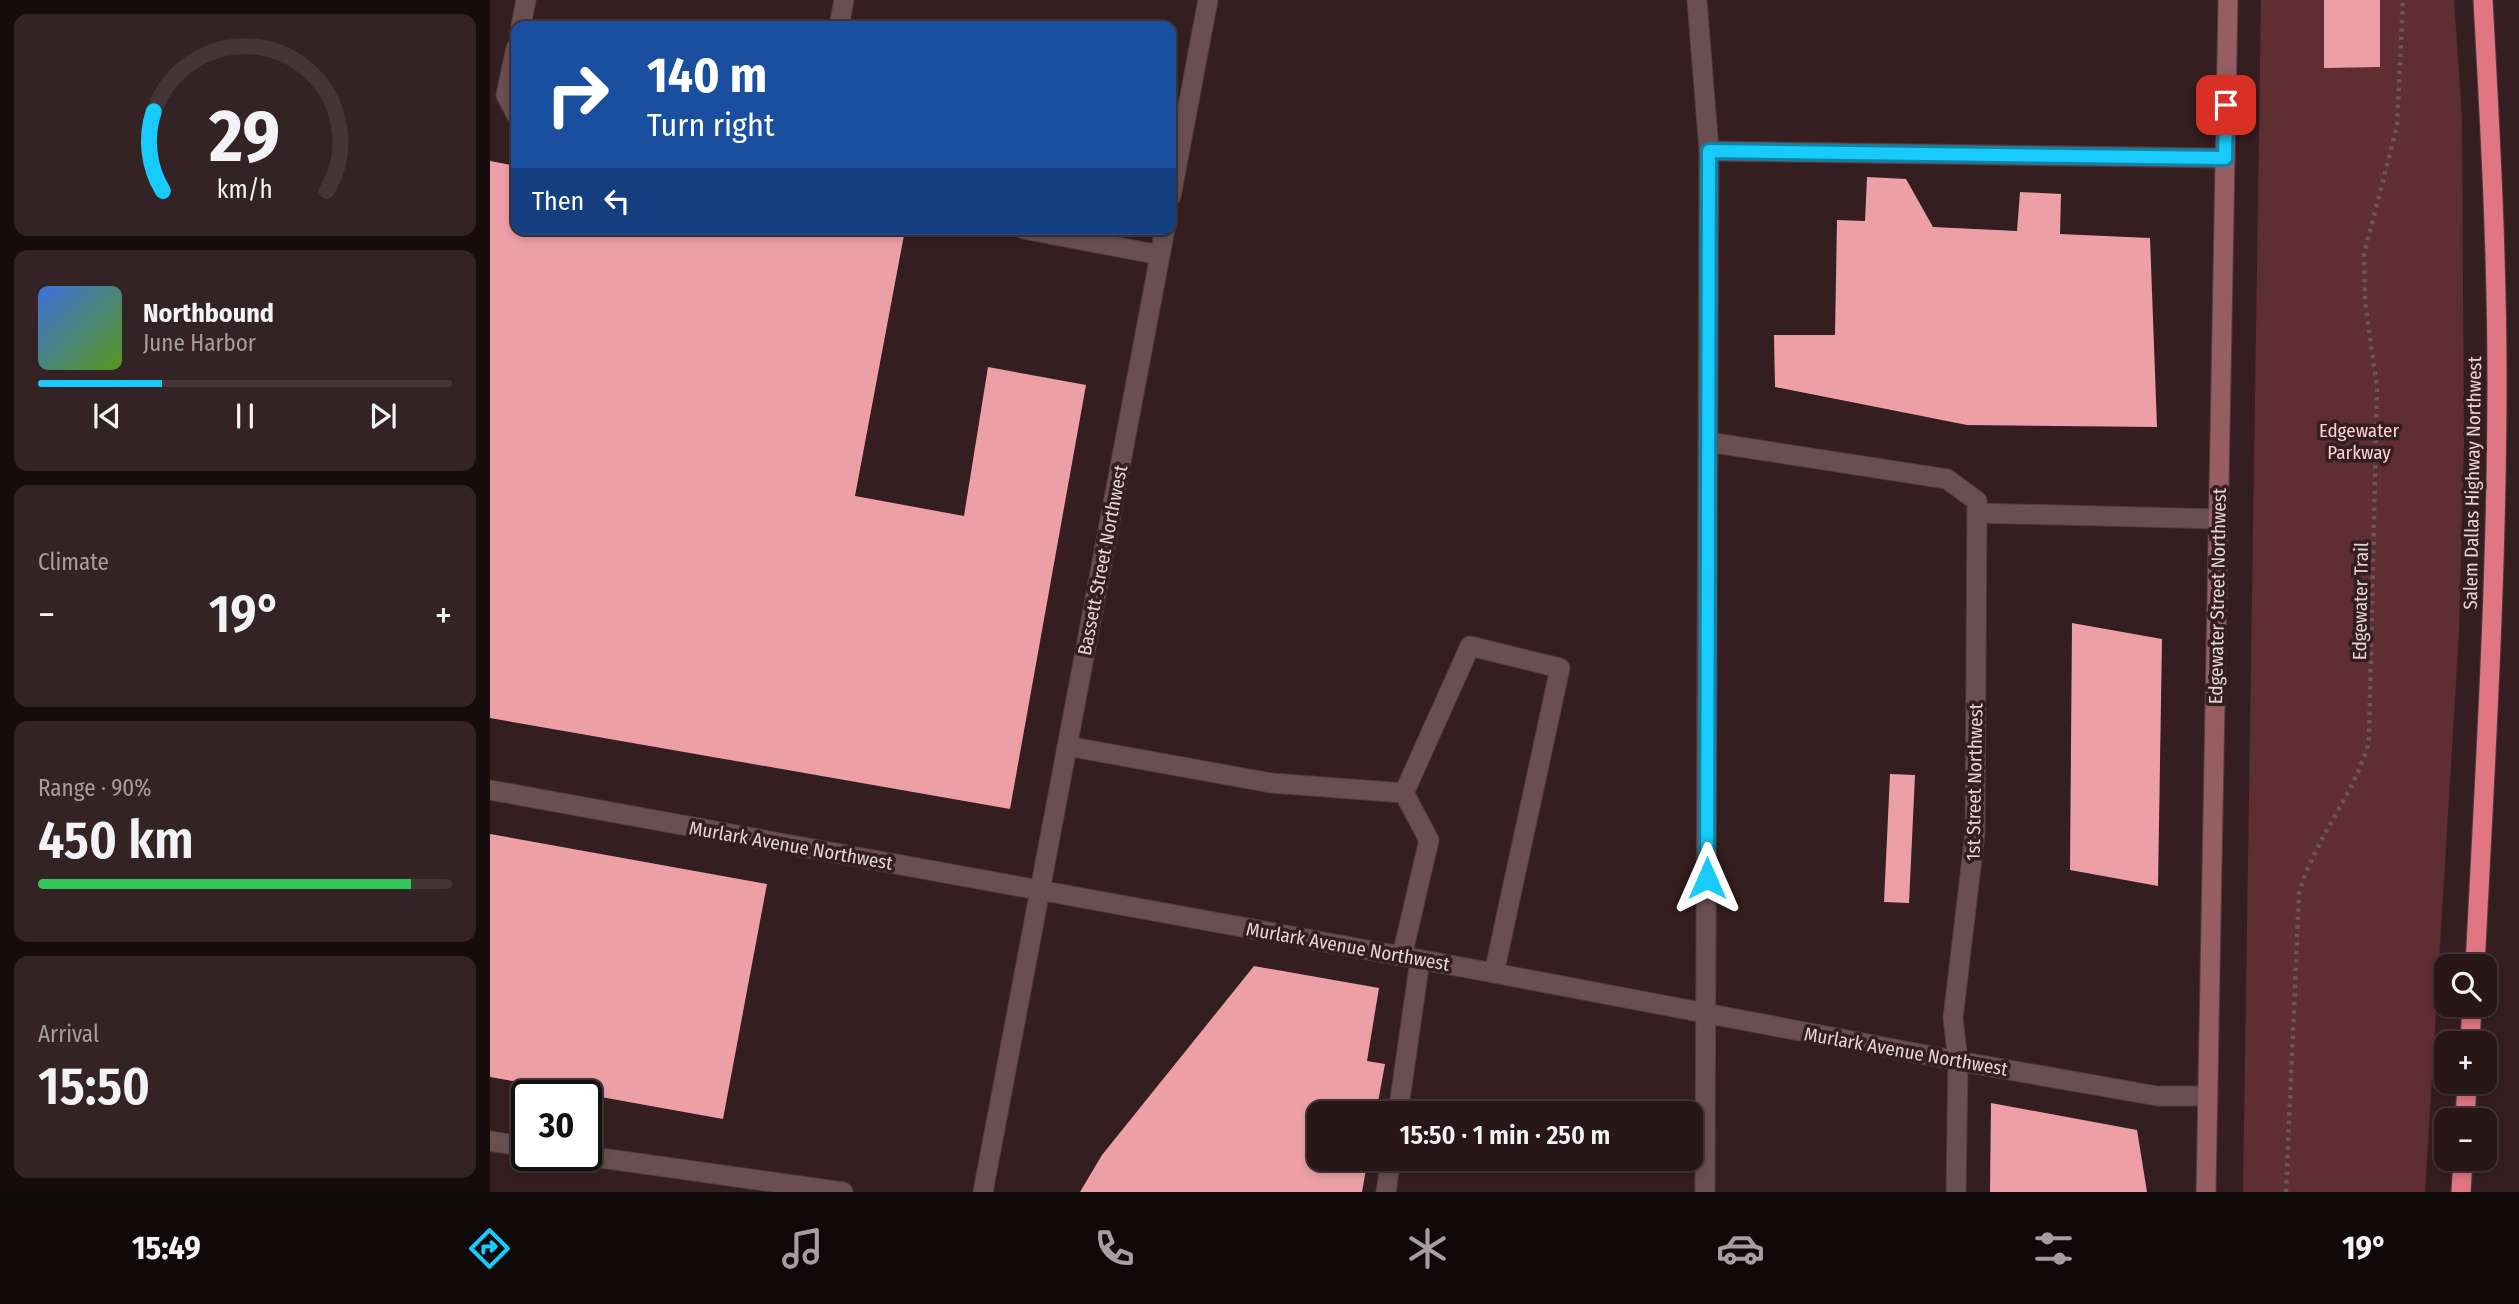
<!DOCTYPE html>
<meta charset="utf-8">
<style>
:root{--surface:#281618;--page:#342325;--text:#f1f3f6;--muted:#a59fa2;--line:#443537;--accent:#19cafc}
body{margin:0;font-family:"Fira Sans Condensed",sans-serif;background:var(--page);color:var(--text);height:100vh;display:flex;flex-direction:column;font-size:26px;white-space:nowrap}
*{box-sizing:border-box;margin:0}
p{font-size:23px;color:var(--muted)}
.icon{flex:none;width:38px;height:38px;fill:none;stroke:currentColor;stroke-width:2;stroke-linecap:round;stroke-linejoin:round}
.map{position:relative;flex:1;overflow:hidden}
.details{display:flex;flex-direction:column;gap:14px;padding:14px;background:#160c0d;width:490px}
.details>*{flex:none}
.top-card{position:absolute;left:21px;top:21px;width:665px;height:214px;border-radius:14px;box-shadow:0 4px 10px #0003,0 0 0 2px var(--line);background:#1a4fa0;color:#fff;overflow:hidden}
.controls{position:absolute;left:1944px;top:954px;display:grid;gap:14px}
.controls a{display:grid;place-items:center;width:63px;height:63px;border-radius:14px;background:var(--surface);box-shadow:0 4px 10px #0003,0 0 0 2px var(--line);font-size:35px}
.speed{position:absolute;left:21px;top:1080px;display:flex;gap:14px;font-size:35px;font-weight:700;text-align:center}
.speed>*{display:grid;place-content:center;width:91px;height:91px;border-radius:50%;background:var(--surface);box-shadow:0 4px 10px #0003,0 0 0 2px var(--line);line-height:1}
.speed .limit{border:4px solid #111;border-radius:10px;background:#fff;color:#111}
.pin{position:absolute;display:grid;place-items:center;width:60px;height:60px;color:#fff;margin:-30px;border-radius:14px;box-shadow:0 4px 10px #0006}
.me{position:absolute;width:77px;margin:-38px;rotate:0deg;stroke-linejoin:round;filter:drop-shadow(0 0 5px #0008)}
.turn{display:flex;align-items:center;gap:24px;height:147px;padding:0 21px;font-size:32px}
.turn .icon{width:91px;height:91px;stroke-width:2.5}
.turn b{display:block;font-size:49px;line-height:60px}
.then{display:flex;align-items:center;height:66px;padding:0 21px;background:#0003;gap:14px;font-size:26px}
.big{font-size:52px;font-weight:600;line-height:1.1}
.details .tile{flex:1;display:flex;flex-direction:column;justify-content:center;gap:10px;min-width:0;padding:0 24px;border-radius:14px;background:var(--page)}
.details .dial{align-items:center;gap:0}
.dial svg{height:182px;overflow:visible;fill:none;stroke:var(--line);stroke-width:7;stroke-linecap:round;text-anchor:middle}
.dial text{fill:var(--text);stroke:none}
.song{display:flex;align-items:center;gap:21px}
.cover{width:84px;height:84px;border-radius:10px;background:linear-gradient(135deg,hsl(220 70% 55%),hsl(90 70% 35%))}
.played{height:7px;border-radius:4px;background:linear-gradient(90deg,var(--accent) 30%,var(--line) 30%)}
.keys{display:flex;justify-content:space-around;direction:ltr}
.heat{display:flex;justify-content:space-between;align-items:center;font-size:38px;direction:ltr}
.charge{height:10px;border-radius:5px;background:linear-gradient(90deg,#34c759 90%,var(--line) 0)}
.trip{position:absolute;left:817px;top:1101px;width:396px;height:70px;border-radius:14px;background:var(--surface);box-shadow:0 4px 10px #0003,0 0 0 2px var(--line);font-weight:600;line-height:70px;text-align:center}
.dock{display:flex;height:112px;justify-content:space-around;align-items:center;background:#10090a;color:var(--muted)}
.dock .icon{width:49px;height:49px}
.dock .active{color:var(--accent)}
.dock b{font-size:32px;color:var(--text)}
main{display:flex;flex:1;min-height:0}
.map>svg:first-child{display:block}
.green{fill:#5e2e33}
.building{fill:#eca0a6}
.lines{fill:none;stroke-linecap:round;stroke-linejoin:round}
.service-casing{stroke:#503c3f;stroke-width:21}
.minor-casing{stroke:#503c3f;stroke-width:21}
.secondary-casing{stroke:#503c3f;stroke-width:21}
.trunk-casing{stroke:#503c3f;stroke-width:21}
.path{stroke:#6a5557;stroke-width:4.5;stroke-dasharray:3.5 5;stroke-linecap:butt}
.service{stroke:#6a4f51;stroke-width:19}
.minor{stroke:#6a4f51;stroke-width:19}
.secondary{stroke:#965e63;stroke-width:19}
.trunk{stroke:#df7681;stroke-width:19}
.route-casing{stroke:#1083a4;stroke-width:18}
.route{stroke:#19cafc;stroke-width:12}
.labels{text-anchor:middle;stroke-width:7;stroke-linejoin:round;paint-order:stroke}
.park-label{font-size:19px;fill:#fbd1d3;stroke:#351e20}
.street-label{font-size:19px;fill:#e4d4d5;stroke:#351e20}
</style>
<main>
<section class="details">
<div class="tile dial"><svg viewBox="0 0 100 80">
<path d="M14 69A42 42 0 1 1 86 69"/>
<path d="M14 69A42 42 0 0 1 10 34" stroke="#19cafc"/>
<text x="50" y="56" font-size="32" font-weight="700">29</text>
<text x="50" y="72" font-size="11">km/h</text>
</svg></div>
<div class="tile">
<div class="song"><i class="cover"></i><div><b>Northbound</b><p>June Harbor</p></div></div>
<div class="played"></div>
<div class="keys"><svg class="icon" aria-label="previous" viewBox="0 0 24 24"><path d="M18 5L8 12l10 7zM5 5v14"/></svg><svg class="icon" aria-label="pause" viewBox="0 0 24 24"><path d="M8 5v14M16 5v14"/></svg><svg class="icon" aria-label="next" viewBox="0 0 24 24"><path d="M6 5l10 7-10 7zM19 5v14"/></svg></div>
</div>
<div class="tile"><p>Climate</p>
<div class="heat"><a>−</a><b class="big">19°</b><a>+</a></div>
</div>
<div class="tile"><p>Range · 90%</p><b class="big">450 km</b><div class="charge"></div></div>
<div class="tile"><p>Arrival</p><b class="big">15:50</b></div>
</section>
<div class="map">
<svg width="2029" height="1192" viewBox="0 0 2029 1192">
<rect width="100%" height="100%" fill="#351e20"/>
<path class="green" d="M1771,0H1964L1972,118L1974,441L1969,633L1935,1192H1753Z"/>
<g class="building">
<path d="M1834,0H1890V67L1834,68Z"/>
<path d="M0,161L26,166V229H384L414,235L365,496L474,516L498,367L596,385L520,809L0,718Z"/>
<path d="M1377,177L1416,179L1443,227L1527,231L1530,192L1571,194L1570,234L1660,238L1667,427L1477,425L1285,387L1284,335H1345L1347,220L1375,221Z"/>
<path d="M1582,623L1672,639L1668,886L1580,870Z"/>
<path d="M1400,774L1425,775L1419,903L1394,902Z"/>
<path d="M0,834L277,884L233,1119L0,1077Z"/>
<path d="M764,966L889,988L877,1061L895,1064L886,1113H830V1158H878L872,1192H590L612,1155Z"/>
<path d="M1501,1103L1647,1130L1657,1192H1500Z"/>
</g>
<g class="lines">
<defs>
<g id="service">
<path d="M31,26L36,0"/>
<path d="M349,26L354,0"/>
<path d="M26,48L16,95L26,114"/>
<path d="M1219,151L1735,158"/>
<path d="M533,229L670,255"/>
<path d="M1487,513L1728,519"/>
<path d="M577,746L781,783L914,793L939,840L912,956"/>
<path d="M914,793L980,646L1070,668L1004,973"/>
<path d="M908,1113L930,960"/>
<path d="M0,1141L37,1147"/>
<path d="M90,1155L353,1192"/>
<path d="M493,1192L550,890"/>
<path d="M896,1192L901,1158"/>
<path d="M1466,1192L1468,1061"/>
</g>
<g id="minor">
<path d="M1207,0L1219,151L1215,1192"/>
<path d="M681,196L718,0"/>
<path d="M1218,442L1457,479L1487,501L1485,833L1463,1018L1468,1061"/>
<path d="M0,790L1004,973L1468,1061L1667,1096H1717"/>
<path d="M550,890L675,229"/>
</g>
<path id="secondary" d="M1716,1192L1738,0"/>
<g id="trunk">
<path d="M1985,966C1995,771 2007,576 2007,380C2007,253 2000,127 1993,0"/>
<path d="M1980,1043L1982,1004"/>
<path d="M1975,1120L1977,1082"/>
<path d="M1971,1192L1973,1158"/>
</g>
</defs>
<use href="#service" class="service-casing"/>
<use href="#minor" class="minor-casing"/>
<use href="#secondary" class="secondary-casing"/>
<use href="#trunk" class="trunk-casing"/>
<path class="path" d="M1796,1192L1809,894C1824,838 1865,796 1879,740L1887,388L1875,301L1874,254L1907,126L1913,0"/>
<use href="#service" class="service"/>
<use href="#minor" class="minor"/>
<use href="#secondary" class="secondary"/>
<use href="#trunk" class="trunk"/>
</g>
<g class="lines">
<defs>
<path id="route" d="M1217,878L1219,151L1735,158L1736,105"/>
</defs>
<use href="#route" class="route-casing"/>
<use href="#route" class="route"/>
</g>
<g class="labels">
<g class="park-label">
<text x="1869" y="437">Edgewater<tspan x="1869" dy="22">Parkway</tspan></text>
</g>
<g class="street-label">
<text transform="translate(1982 483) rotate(-89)" y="7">Salem Dallas Highway Northwest</text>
<text transform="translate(612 560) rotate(-79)" y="7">Bassett Street Northwest</text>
<text transform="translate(1727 596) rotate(-89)" y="7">Edgewater Street Northwest</text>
<text transform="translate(1870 601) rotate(-89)" y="7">Edgewater Trail</text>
<text transform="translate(1484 782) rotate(-89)" y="7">1st Street Northwest</text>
<text transform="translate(301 845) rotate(10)" y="7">Murlark Avenue Northwest</text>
<text transform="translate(858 946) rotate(10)" y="7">Murlark Avenue Northwest</text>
<text transform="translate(1416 1051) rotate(10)" y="7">Murlark Avenue Northwest</text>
</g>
</g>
</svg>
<div class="controls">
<a><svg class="icon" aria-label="search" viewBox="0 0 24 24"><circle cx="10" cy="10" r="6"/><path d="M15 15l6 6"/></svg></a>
<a>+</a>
<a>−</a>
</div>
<div class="speed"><div class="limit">30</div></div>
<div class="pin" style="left:1736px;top:105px;background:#d93025"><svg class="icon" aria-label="arrive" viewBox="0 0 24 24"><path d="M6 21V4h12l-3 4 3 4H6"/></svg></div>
<svg class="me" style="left:1217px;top:878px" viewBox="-20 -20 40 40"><path d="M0-17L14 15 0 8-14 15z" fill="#19cafc" stroke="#fff" stroke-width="4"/></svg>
<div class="trip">15:50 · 1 min · 250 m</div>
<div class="top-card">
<div class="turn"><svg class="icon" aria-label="right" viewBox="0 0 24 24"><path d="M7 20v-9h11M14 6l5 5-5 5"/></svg><div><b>140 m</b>Turn right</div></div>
<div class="then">Then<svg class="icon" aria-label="left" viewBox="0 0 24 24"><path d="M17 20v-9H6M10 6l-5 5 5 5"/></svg></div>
</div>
</div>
</main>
<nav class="dock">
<b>15:49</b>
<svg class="icon active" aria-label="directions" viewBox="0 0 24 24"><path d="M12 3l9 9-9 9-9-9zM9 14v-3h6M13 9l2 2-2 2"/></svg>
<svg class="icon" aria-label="music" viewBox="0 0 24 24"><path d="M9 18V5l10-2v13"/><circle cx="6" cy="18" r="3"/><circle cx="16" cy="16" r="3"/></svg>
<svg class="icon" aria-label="phone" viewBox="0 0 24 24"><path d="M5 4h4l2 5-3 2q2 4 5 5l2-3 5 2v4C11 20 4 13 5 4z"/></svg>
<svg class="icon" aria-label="climate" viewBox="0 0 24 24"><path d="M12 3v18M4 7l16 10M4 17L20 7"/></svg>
<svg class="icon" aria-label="car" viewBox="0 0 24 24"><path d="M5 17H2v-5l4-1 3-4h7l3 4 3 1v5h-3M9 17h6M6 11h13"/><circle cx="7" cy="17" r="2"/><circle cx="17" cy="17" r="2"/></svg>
<svg class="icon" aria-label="filters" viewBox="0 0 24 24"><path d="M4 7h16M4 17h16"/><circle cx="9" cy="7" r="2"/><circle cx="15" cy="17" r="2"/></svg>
<b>19°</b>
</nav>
